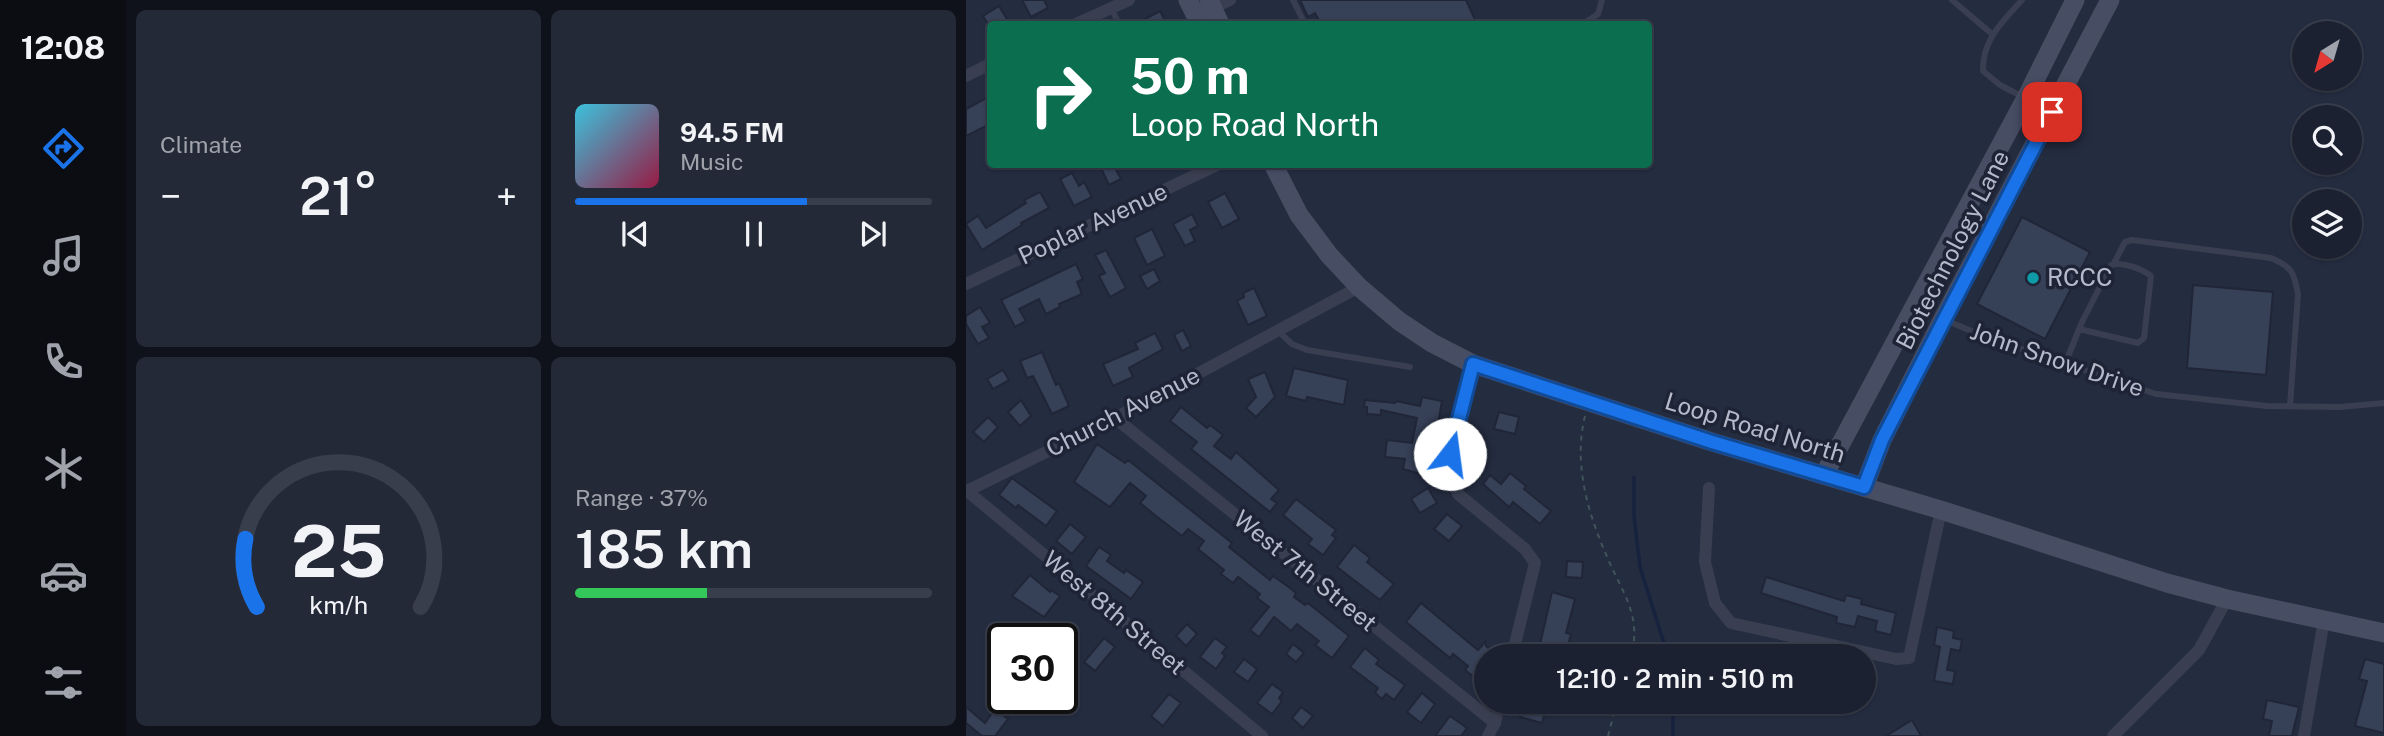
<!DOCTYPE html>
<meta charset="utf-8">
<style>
:root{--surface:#1b2130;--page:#242938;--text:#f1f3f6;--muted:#a0a3ab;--line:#393e4c;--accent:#1a73e8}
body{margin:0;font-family:"Public Sans",sans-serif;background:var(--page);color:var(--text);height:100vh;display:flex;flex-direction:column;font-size:26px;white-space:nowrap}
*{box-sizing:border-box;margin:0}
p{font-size:23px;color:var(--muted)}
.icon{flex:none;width:38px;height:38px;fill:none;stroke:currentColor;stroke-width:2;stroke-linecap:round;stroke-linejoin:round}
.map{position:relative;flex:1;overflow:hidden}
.side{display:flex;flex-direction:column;gap:10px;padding:10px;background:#0f121a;width:840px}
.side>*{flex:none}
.hud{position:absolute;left:21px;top:21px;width:665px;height:147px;border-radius:7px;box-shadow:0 2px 5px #0004,0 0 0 2px var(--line);background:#0b6e4f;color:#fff;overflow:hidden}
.needle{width:46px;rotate:217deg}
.fabs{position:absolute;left:1326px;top:21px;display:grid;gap:14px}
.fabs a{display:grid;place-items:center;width:70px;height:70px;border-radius:50%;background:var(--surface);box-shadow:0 2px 5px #0004,0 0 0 2px var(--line);font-size:35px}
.speed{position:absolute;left:21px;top:623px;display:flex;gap:14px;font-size:35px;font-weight:700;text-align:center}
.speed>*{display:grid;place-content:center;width:91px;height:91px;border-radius:50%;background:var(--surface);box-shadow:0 2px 5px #0004,0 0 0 2px var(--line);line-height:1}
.speed .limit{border:4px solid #111;border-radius:10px;background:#fff;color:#111}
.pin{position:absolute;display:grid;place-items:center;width:60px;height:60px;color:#fff;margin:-30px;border-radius:14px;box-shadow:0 4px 10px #0006}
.me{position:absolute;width:77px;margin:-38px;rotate:15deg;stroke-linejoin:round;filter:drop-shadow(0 0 5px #0008)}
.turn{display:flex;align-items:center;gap:24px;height:147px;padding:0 28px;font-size:32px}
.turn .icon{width:91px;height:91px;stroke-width:2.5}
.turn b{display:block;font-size:49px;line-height:60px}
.big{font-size:52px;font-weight:600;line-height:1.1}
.side .card{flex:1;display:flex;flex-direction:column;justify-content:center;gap:10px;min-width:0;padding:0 24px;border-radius:10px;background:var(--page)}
.side .dial{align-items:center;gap:0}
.dial svg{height:182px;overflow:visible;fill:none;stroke:var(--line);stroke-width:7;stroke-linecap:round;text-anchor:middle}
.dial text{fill:var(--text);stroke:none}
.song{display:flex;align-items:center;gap:21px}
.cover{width:84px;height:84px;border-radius:10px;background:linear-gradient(135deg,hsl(190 70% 55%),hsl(340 70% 35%))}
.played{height:7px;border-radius:4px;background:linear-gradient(90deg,var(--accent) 65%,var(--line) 65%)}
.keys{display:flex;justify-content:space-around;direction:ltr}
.heat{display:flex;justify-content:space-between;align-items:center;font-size:38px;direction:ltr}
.charge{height:10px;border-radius:5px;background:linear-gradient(90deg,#34c759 37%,var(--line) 0)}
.side .tiles{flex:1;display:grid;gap:10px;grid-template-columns:repeat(2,1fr)}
.trip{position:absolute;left:508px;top:644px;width:402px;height:70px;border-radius:35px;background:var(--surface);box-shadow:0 2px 5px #0004,0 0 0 2px var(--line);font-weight:600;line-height:70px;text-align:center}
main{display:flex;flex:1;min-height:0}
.tab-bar{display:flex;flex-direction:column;width:126px;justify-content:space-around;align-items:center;background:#0b0d13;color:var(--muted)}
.tab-bar .icon{width:49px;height:49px}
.tab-bar .current{color:var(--accent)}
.tab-bar b{font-size:32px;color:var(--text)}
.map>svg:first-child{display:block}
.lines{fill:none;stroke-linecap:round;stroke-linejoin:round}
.stream{stroke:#17223f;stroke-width:3.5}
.building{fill:#364057;stroke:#202637;stroke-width:2}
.path{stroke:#405459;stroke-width:2;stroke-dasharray:5 5;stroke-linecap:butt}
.lane{stroke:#393f50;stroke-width:6}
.street{stroke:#393f50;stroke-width:12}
.secondary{stroke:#474d63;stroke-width:19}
.route-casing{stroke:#114b97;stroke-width:18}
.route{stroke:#1a73e8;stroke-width:12}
.culture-dot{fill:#0f9aa8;stroke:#1e2435;stroke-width:2.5}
.labels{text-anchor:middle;stroke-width:7;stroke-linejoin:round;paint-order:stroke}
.street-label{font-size:24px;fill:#b5bacb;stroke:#1e2435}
.poi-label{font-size:24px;fill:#b5bacb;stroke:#1e2435;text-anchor:start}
</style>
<main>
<nav class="tab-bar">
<b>12:08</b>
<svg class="icon current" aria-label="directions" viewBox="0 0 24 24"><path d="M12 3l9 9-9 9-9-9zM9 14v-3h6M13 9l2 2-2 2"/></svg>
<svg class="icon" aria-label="music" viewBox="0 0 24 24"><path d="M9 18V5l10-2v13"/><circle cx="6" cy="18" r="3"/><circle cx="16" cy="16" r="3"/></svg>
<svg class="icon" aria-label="phone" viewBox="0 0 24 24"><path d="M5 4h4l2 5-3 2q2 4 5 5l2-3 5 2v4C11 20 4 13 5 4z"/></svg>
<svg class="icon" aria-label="climate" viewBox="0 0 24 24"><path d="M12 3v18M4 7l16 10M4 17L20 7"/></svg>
<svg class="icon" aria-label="car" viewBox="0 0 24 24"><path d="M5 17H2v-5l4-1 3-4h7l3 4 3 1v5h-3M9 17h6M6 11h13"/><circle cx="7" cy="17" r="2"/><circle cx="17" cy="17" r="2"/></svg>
<svg class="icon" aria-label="filters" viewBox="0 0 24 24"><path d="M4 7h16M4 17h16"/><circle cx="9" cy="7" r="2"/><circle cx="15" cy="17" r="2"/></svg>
</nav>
<section class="side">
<div class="tiles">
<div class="card"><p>Climate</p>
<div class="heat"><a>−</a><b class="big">21°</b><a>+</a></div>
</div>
<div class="card">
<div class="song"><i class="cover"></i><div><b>94.5 FM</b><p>Music</p></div></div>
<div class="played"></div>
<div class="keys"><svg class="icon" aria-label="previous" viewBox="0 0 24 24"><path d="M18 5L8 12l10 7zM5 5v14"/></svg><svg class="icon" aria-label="pause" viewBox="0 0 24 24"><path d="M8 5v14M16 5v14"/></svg><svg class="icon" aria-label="next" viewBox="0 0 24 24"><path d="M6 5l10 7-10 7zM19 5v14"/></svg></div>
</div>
<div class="card dial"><svg viewBox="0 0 100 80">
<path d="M14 69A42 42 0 1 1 86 69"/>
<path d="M14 69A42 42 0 0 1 9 39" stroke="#1a73e8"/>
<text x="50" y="56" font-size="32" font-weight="700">25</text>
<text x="50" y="72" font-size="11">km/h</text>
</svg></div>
<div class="card"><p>Range · 37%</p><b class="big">185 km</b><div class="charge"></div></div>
</div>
</section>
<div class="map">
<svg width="1418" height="736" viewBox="0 0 1418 736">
<rect width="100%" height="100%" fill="#242c40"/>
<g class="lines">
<g class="stream">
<path d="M668,477V516L674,567L702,656"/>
<path d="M707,736V702"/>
</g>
</g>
<g class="building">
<path d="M56,0H78L82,8L65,17Z"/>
<path d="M334,0H500L511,24H355L349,13L342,17Z"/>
<path d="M33,6L44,24H22L17,16Z"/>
<path d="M194,11L201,24H170Z"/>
<path d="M24,96V124L0,136V109Z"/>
<path d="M133,164H147L155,179L143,185Z"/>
<path d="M106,173L113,186L118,182L126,197L108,206L94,179Z"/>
<path d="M74,192L83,208L55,223L56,225L16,250L0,224L12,216L20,228L60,203L58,200Z"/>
<path d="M259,193L273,219L256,228L242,202Z"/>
<path d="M226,214L232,226L224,230L229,241L219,246L207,224Z"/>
<path d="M1056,217L1124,252L1079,339L1011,304Z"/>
<path d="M186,229L199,256L181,265L168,238Z"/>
<path d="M140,250L160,288L144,297L133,276L139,273L129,255Z"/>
<path d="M110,264L117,279L111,282L116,294L93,304L94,307L80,314L73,299L53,309L60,321L49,327L35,300Z"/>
<path d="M188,269L194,281L181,289L174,276Z"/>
<path d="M1227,285L1307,292L1300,375L1221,368Z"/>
<path d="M288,288L301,316L282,325L271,301L278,297L277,293Z"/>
<path d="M14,307L24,323L16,327L23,338L12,344L0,324V316Z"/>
<path d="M217,330L225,346L216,351L208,335Z"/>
<path d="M189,333L197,349L163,368L167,377L147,386L137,364L172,349L169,343Z"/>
<path d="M76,352L90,385L93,383L103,406L86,414L67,376L61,378L54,361Z"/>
<path d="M328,368L382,380L378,405L341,397L340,401L320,396Z"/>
<path d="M37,370L43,380L27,389L21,379Z"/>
<path d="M299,372L309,397L290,417L280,408L290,397L282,379Z"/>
<path d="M456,397L476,401L471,430L461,428L456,454L464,456L458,475L437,469L439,459L419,457L421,440L446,443L451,418L415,410V415L401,414V407H398L399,400L429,403L430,401L454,406Z"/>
<path d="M55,400L65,416L54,426L42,412Z"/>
<path d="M215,407L241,428L244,425L257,435L248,446L265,459L270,452L313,490L305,499L311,503L304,512L225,449L231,442L204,421Z"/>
<path d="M533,412L553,417L549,434L528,429Z"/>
<path d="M22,417L32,427L18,442L7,432Z"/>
<path d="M131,444L159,463L162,460L266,543L263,547L304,580L307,576L324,588L330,593L328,597L339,605L342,603L383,636L366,658L349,645L353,641L331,624L325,631L308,617L293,637L284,630L303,607L291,598L294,594L272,577L267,583L255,574L258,570L232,549L238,541L222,529L216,536L190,516L174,503L180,496L164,483L144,507L108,482Z"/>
<path d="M544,473L560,486L558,489L585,511L574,524L547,502L543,507L517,484L524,475L535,484Z"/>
<path d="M46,478L91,511L80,526L52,505L50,508L33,495Z"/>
<path d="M462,488L471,503L454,513L445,499Z"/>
<path d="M330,499L370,530L366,535L370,538L357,555L342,544L346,539L317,515Z"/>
<path d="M481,514L496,526L483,541L468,529Z"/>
<path d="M104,524L120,537L106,554L90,541Z"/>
<path d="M388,545L404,558L401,562L428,584L414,600L371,567Z"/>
<path d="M133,547L145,555L141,561L158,573L160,570L177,582L165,599L120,566Z"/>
<path d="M601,561L617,562L616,578L600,577Z"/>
<path d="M64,575L84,592L85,590L94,596L78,617L46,596Z"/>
<path d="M800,577L878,601L880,595L896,599L895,604L930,613L925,635L909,631L911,621L892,616L889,627L870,623L871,617L795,593Z"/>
<path d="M586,592L609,599L600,633L605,634L599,656L573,649Z"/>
<path d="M455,603L512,650L520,641V646L533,656H520V672L513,681L499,670L502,666L487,654L484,658L440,622Z"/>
<path d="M221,624L231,634L220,646L210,636Z"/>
<path d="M971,627L988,631L987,638L996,640L994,651L985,649L981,670L989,671L987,684L968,681L974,647L968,645Z"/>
<path d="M138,638L149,647L129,671L118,662Z"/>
<path d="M249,638L261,647L256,653L259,656L250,669L234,657Z"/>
<path d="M327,644L338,653L330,662L320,654Z"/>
<path d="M399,648L413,660L410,664L439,685L428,700L420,694L416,699L409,693L412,688L384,667Z"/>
<path d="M278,659L291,669L282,682L268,672Z"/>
<path d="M1399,659L1418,664V733L1389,726L1401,681L1393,679Z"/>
<path d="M306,684L317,692L313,698L316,701L306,714L291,703Z"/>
<path d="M456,693L469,704L455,723L441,712Z"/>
<path d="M203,694L215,703L197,726L185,716Z"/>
<path d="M1301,700L1333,707L1326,736H1303L1306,721L1297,719Z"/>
<path d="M558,702L581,705L576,723L554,717Z"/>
<path d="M0,707L19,723L29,709L42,719L29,736H16L0,723Z"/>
<path d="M335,707L347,716L337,728L326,718Z"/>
<path d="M484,716L501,728L495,736H469Z"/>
<path d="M946,720L955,736H920Z"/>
</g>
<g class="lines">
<g class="path">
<path d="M619,416C607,464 622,514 642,559C657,594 676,616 665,656"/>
<path d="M642,736L651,702"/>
</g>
<g class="lane">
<path d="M327,0L339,24"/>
<path d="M986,0L1026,34"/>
<path d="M1056,0C1037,21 1016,40 1017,71L1034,85L1084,111"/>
<path d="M145,8L153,24"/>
<path d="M617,24L632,14L636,0"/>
<path d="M1148,263L1159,242L1166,240L1305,258C1326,267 1328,272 1332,294L1324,406"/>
<path d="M979,320L1020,337L1190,394L1301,406L1374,407L1418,403"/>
<path d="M312,331L326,344L341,350L444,367"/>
<path d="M1099,364L1116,322L1145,265C1156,261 1176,269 1185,276L1178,338L1172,343L1113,329"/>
</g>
<g class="street">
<path d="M246,8L264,0"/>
<path d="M110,24L163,0"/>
<path d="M0,76L24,64"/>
<path d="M0,284L253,164"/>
<path d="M507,364L483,454L486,477L492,494L559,549L569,563L546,656"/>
<path d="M149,418L529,723"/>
<path d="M743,488L739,562L749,603L765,623L930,659L943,658L975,510"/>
<path d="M0,490L296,736"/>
<path d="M1,491L149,418L393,287"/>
<path d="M522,736L529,723L534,702"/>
<path d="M1147,736L1233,650L1261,599"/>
<path d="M1338,736L1358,620"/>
</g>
<g class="secondary">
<path d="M222,0L234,24"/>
<path d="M243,0L254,24"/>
<path d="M307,164L333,215L363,255L393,287L433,321L466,343L507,364L746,442L975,510L1201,583L1261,599L1418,633"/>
<path d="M858,475L1060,98L1109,0"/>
<path d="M898,487L916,440L977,319L1144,0"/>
</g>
</g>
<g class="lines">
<defs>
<path id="route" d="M484,454L507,364L746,442L898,487L916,440L1086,112"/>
</defs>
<use href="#route" class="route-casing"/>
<use href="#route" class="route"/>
</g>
<circle class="culture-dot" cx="1067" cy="278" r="7"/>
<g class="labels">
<g class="street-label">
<text transform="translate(127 224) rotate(-25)" y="8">Poplar Avenue</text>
<text transform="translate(987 250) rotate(-63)" y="8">Biotechnology Lane</text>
<text transform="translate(1091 360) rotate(19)" y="8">John Snow Drive</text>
<text transform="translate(157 412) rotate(-27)" y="8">Church Avenue</text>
<text transform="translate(789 428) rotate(17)" y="8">Loop Road North</text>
<text transform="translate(339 571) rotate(39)" y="8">West 7th Street</text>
<text transform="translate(148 613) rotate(40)" y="8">West 8th Street</text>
</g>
<g class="poi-label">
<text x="1081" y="286">RCCC</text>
</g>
</g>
</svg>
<div class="fabs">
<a><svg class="needle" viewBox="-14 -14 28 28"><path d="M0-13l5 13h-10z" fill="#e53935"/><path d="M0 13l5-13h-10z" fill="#a0a3ab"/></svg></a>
<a><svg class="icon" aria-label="search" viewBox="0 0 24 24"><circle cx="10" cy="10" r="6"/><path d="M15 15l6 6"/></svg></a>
<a><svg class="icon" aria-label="layers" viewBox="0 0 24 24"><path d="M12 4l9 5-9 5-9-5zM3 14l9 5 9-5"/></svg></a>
</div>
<div class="speed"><div class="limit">30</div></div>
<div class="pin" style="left:1086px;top:112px;background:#d93025"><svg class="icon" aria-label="arrive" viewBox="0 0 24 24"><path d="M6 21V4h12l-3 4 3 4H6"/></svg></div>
<svg class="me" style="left:484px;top:454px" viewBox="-20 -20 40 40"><circle r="19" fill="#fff"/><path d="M0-13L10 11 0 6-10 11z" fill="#1a73e8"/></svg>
<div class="trip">12:10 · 2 min · 510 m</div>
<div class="hud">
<div class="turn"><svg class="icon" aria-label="right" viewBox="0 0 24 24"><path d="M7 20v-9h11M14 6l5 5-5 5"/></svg><div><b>50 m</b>Loop Road North</div></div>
</div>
</div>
</main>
